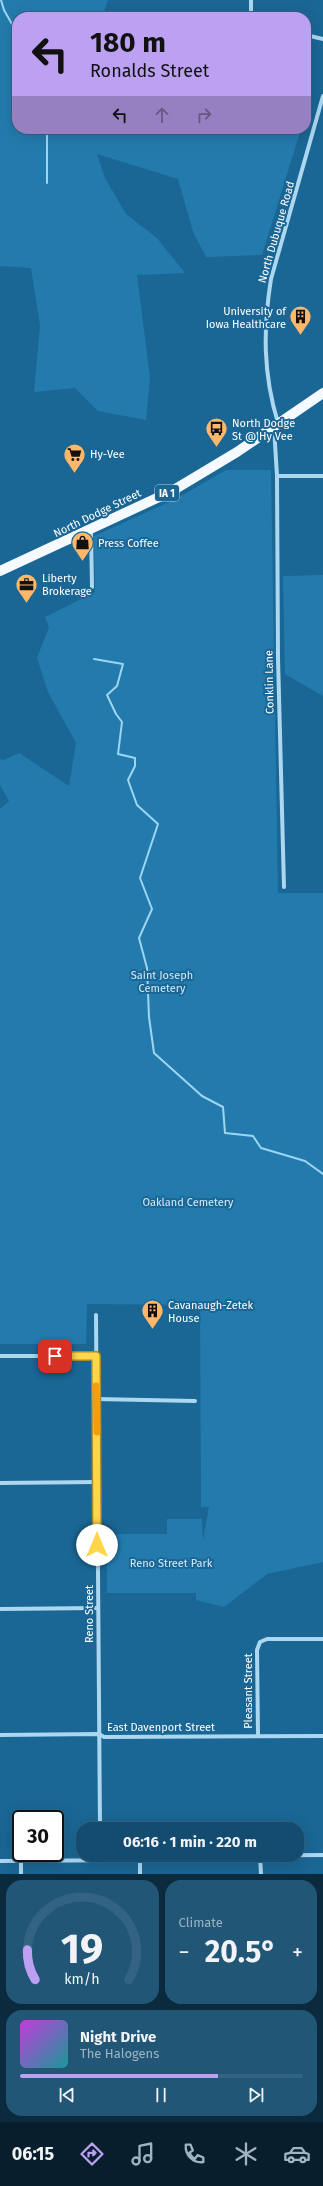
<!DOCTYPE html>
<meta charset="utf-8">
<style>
:root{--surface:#144c6f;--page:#215677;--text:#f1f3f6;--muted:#9db4c3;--line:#336382;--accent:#bca0f2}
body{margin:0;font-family:"Fira Sans",sans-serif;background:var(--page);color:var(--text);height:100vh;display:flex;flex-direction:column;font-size:15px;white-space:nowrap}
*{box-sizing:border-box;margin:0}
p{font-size:13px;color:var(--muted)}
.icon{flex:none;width:22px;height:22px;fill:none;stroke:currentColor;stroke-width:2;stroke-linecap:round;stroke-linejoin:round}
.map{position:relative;height:1874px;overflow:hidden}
.panel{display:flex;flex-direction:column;gap:6px;padding:6px;background:#0b2a3d;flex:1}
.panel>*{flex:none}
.top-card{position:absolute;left:12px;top:12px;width:299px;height:122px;border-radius:16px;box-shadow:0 4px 16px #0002,0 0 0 1px var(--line);background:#bca0f2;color:#111;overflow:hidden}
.speed{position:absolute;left:12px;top:1810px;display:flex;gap:8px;font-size:20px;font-weight:700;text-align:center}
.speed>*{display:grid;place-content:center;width:52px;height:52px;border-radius:50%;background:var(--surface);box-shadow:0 4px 16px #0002,0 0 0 1px var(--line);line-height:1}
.speed .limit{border:2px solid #111;border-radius:6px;background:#fff;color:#111}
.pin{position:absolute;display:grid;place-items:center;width:34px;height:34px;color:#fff;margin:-17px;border-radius:8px;box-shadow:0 2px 6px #0006}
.me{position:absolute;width:44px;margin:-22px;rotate:0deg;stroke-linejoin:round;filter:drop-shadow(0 0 3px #0008)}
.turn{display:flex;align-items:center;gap:14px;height:84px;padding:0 12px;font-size:18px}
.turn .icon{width:52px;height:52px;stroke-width:2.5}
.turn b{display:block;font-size:28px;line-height:34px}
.lanes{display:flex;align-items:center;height:38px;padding:0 12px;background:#0003;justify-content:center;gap:20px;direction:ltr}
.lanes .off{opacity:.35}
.big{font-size:30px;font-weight:700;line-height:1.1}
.panel .tile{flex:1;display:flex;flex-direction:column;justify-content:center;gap:6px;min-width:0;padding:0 14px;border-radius:16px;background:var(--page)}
.panel .dial{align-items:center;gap:0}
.dial svg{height:104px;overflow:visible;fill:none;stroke:var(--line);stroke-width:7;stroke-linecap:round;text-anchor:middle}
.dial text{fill:var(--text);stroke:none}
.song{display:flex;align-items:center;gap:12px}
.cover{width:48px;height:48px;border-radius:6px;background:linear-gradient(135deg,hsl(290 70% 55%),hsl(180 70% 35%))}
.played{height:4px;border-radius:2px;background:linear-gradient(90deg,var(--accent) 70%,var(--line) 70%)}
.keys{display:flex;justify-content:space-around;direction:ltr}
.heat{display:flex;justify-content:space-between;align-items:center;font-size:22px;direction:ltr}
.panel .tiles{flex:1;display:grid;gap:6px;grid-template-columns:1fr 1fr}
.tile:last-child{grid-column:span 2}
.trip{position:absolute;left:76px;top:1822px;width:228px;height:40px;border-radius:16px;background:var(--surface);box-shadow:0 4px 16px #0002,0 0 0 1px var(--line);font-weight:700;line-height:40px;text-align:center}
.tabs{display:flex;height:64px;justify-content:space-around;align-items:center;background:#081e2c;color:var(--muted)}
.tabs .icon{width:28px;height:28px}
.tabs .on{color:var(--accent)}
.tabs b{font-size:18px;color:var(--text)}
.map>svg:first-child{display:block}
.green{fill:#237bad}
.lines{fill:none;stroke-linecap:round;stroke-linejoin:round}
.stream{stroke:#9ed5f2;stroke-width:2}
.minor{stroke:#abd7f0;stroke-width:4}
.primary{stroke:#f4faff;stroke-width:10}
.route-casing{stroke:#a68a30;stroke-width:10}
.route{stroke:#ffd54a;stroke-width:7}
.slow{stroke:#f59e0b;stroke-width:7}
.labels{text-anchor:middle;stroke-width:4;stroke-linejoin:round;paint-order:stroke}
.shield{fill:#1a6694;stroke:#bad1df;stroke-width:1}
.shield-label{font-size:10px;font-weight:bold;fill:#fff}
.street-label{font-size:11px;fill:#fff;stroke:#1a6694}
.poi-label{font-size:11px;fill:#fff;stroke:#1a6694;text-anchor:start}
.park-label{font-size:11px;fill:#d2ecfb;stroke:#1a6694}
</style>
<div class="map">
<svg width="323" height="1874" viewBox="0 0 323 1874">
<rect width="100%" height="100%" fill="#1a6694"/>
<g class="green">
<path d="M0,0H108L102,17H17V129H301L262,255L206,257L193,232L178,179L97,154L105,178L126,214L157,238L185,273L137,275L150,377L146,420L98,411L75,388L34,392L40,325L31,268L0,266Z"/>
<path d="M226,470H271L278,893H323V1562L267,1574L224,1607L196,1600V1593H107V1534H167V1519H202L203,1540L209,1507H201L200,1305L87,1304L86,1344H0V809L9,801L0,785V759L4,760L19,753L69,786L76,743L48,692L37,658L49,627L45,617L95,592L94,536L176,499Z"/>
<path d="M323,575V696L285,674L283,576Z"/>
</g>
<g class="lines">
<g class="stream">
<path d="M1,0L4,10L17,33"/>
<path d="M47,129V183"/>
<path d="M173,129L205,133L212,129"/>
<path d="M94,659L123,664L117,686L107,695L116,714L122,722L118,754L135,758V766L128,780L137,805L158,824L140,878L152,909L139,938L147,968L149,1017L154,1053L202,1096L223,1107L225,1133L253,1136L261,1148L305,1161L323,1174"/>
</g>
<g class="minor">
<path d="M251,0V17"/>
<path d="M306,35L323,39"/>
<path d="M278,423C263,374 263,329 271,279L323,96"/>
<path d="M274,427L277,476L278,658L284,887"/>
<path d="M277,476H323"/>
<path d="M91,530L92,587"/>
<path d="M96,1315L100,1829"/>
<path d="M0,1356H96"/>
<path d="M96,1399L195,1401"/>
<path d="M0,1483L97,1482"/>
<path d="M0,1609L98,1608"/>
<path d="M0,1735L99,1734L104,1737L323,1736"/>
<path d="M258,1736L257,1650L260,1642L267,1639H323"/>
<path d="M260,1856L261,1874"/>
<path d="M21,1860V1874"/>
<path d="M140,1860V1874"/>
<path d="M0,1861L140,1860L195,1856L323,1855"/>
</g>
<path class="primary" d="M0,571L172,491L237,452L323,393"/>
</g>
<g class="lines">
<defs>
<path id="route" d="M55,1356H96L97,1545"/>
</defs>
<use href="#route" class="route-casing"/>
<use href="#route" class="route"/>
<path class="slow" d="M96,1386L97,1432"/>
</g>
<defs>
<symbol id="building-pin" viewBox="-11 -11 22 30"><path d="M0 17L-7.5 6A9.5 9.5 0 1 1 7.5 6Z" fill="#ffb86a" stroke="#1a6694"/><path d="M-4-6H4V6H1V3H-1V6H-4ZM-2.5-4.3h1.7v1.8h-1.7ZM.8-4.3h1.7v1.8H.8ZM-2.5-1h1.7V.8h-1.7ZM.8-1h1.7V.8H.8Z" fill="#111"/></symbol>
<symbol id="bus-pin" viewBox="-11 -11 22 30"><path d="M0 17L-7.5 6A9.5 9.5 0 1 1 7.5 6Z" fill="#ffb86a" stroke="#1a6694"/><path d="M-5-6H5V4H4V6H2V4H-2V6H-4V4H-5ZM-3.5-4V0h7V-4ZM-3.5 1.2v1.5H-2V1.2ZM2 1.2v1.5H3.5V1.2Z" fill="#111"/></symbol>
<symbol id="supermarket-pin" viewBox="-11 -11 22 30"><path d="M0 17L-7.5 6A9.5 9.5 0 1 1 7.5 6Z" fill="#ffb86a" stroke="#1a6694"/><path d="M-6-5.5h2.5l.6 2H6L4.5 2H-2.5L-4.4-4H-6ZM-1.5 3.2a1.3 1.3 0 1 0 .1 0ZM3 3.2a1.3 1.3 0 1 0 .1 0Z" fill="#111"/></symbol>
<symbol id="shop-pin" viewBox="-11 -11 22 30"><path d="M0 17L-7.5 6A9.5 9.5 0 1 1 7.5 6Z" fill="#ffb86a" stroke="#1a6694"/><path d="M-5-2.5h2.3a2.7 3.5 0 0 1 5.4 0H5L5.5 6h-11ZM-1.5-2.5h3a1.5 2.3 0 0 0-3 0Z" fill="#111"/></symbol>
<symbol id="office-pin" viewBox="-11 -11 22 30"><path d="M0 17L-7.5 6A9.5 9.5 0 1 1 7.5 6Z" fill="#ffb86a" stroke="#1a6694"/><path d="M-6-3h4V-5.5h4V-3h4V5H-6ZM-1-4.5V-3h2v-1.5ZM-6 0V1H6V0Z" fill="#111"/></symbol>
</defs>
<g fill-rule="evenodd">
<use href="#building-pin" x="288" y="304" width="25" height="34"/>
<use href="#bus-pin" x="204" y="416" width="25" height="34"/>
<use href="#supermarket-pin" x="62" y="442" width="25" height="34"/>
<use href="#shop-pin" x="70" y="530" width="25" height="34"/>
<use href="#office-pin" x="14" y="572" width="25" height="34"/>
<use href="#building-pin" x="140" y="1298" width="25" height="34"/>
</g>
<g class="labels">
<rect class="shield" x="155" y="485" width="24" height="16" rx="3"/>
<g class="shield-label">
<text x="167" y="497">IA 1</text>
</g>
<g class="street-label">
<text transform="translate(276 232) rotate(-74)" y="4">North Dubuque Road</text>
<text transform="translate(97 513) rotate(-26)" y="4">North Dodge Street</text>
<text transform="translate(269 682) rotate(-91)" y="4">Conklin Lane</text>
<text transform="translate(89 1614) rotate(-90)" y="4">Reno Street</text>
<text transform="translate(248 1691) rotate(-90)" y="4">Pleasant Street</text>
<text x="161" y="1731">East Davenport Street</text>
</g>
<g class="poi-label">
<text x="286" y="315" text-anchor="end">University of<tspan x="286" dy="13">Iowa Healthcare</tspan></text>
<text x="232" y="427">North Dodge<tspan x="232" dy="13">St @ Hy Vee</tspan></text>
<text x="90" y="458">Hy-Vee</text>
<text x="98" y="547">Press Coffee</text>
<text x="42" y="582">Liberty<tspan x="42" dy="13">Brokerage</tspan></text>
<text x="168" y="1309">Cavanaugh-Zetek<tspan x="168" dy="13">House</tspan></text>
</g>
<g class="park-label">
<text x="162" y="979">Saint Joseph<tspan x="162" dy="13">Cemetery</tspan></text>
<text x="188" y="1206">Oakland Cemetery</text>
<text x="171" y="1567">Reno Street Park</text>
</g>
</g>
</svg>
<div class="speed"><div class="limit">30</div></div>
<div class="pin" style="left:55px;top:1356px;background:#d93025"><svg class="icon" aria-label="arrive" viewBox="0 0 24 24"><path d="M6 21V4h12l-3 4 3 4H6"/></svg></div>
<svg class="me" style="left:97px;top:1545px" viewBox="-20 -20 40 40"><circle r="19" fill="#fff"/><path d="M0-13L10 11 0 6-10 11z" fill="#ffd54a"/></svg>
<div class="trip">06:16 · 1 min · 220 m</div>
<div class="top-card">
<div class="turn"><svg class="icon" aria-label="left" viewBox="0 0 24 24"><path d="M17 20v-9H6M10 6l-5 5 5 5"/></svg><div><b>180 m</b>Ronalds Street</div></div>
<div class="lanes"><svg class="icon" aria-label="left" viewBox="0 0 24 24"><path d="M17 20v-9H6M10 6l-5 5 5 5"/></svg><svg class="icon off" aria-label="ahead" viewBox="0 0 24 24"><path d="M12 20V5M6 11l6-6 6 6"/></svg><svg class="icon off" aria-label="right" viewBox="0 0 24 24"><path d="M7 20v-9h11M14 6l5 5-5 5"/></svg></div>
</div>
</div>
<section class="panel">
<div class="tiles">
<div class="tile dial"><svg viewBox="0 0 100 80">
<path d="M14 69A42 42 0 1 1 86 69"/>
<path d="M14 69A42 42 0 0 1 8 46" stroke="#bca0f2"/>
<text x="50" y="56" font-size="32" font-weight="700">19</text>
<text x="50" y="72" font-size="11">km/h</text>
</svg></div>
<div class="tile"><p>Climate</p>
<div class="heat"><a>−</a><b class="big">20.5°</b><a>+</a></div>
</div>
<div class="tile">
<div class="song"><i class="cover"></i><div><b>Night Drive</b><p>The Halogens</p></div></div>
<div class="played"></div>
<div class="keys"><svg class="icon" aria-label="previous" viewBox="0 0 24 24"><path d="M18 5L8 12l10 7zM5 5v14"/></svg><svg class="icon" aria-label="pause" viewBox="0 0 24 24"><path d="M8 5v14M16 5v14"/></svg><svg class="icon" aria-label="next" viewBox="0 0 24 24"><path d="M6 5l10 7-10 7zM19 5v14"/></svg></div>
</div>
</div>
</section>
<nav class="tabs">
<b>06:15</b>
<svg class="icon on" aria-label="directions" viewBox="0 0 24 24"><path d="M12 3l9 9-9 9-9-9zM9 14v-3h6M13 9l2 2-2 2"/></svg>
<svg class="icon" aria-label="music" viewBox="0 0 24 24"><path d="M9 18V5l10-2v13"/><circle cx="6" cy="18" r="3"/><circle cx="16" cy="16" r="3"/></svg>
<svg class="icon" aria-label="phone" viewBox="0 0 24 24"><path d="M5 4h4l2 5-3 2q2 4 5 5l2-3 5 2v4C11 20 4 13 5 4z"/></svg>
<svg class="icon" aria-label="climate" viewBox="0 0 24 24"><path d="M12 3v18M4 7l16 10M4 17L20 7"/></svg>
<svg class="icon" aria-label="car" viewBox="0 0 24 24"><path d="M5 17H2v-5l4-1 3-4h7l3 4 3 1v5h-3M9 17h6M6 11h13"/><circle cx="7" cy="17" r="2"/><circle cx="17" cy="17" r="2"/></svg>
</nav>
